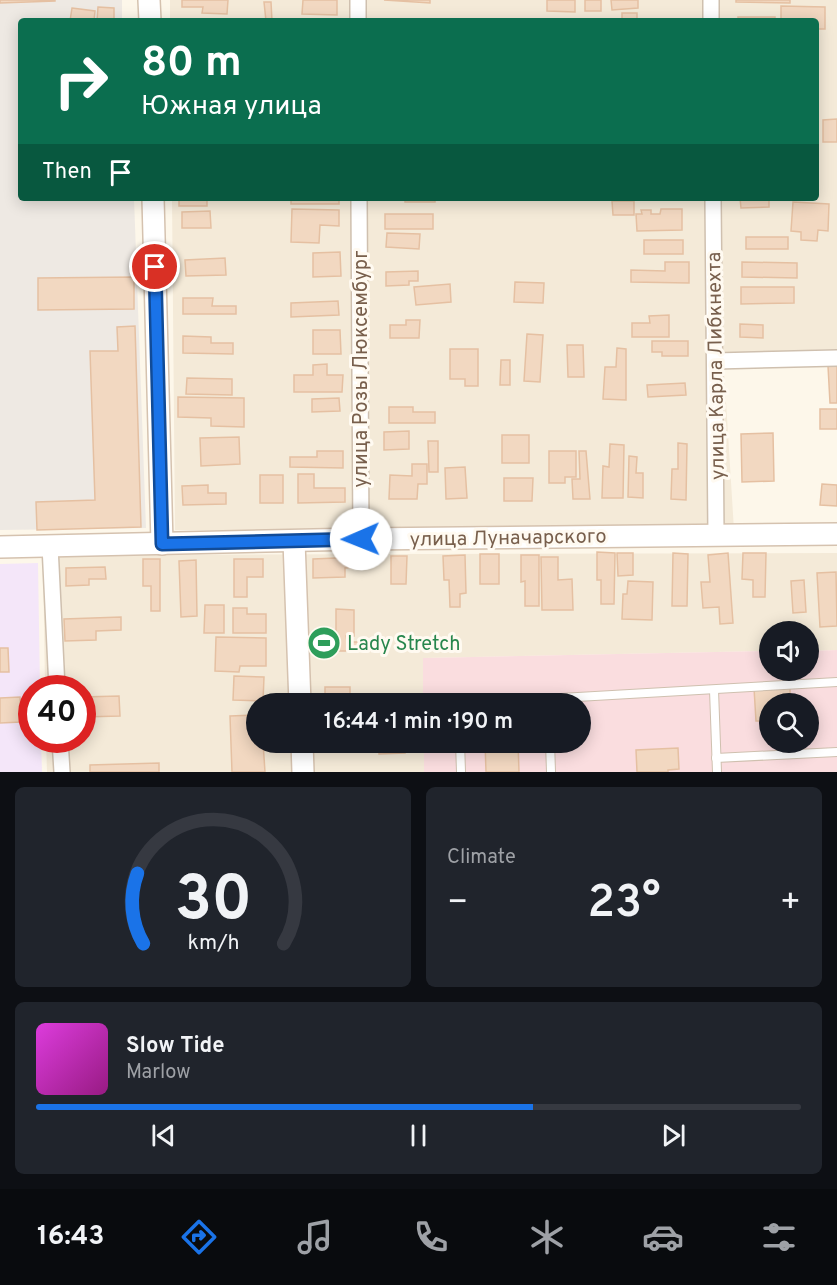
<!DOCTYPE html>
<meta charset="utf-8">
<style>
:root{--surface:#171b24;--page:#20242c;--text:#f1f3f6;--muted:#9ea1a6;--line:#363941;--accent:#1a73e8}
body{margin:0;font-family:Overpass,sans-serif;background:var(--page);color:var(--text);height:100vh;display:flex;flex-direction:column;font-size:22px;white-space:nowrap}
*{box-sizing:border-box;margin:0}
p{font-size:20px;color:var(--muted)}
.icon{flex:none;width:33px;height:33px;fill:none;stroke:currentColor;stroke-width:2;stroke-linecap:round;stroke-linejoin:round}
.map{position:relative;height:772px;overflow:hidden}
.drawer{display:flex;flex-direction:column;gap:15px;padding:15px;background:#0d0f14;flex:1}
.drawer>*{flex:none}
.hud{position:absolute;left:18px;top:18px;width:801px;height:183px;border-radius:6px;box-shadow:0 3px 15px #0003;background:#0b6e4f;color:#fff;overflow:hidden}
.tools{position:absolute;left:759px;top:621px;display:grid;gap:12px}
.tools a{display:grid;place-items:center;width:60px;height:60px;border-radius:50%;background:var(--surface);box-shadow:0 3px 15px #0003;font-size:30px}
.speed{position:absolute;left:18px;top:675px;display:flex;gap:12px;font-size:30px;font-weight:700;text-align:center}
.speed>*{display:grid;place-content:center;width:78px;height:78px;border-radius:50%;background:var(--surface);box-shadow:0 3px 15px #0003;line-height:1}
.speed .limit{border:9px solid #d22;background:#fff;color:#111}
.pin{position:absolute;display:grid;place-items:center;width:51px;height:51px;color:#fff;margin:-26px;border:3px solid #fff;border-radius:50%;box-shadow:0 2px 6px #0007}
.me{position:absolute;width:66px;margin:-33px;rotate:269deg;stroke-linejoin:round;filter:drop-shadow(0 0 4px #0008)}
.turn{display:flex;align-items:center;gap:21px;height:126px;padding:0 24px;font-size:27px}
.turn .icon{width:78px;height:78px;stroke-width:2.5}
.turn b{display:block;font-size:42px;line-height:51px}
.then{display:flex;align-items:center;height:57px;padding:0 24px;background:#0003;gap:12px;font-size:22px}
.big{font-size:45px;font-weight:600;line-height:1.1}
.drawer .card{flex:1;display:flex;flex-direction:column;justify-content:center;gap:9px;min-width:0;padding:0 21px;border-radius:9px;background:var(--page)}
.drawer .dial{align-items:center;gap:0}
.dial svg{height:156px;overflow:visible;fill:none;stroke:var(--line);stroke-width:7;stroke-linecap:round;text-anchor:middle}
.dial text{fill:var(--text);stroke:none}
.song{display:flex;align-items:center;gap:18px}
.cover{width:72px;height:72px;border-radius:9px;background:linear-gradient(135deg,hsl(300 70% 55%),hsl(310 70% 35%))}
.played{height:6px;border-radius:3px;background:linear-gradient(90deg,var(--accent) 65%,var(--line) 65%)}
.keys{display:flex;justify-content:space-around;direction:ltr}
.heat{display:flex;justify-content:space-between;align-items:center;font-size:33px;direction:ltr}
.drawer .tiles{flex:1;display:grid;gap:15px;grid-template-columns:1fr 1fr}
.card:last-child{grid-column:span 2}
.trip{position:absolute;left:246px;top:693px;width:345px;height:60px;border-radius:30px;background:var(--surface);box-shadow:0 3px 15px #0003;font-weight:600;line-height:60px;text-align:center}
.dock{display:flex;height:96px;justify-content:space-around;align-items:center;background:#090b0e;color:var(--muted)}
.dock .icon{width:42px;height:42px}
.dock .current{color:var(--accent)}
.dock b{font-size:27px;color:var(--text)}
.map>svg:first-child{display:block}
.residential{fill:#f4ead8}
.industrial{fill:#eee9e3}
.education{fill:#f4e6f9}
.medical{fill:#fadddf;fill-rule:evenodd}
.building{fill:#f2d8c1;stroke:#e5c0a2;stroke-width:1.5}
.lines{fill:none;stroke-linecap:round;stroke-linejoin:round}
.lane-casing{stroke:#cfc0af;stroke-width:10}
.street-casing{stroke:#cfc0af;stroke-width:18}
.secondary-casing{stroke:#d5c2af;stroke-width:24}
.lane{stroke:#fff;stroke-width:8}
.street{stroke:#fff;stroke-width:15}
.secondary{stroke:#fff;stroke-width:21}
.route-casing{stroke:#114b97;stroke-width:15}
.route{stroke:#1a73e8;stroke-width:10}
.labels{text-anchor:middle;stroke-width:6;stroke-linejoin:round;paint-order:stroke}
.street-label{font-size:20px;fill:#785f4c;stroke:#fffaf1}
.leisure-label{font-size:20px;fill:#27864d;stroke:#fffaf1;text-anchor:start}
</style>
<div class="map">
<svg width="837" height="772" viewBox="0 0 837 772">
<rect width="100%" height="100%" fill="#fdf7ea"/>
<g class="residential">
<path d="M170,0H837V349L723,353L734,530H175L172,198H816V21H170Z"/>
<path d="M837,553V650L809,651L808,632H770L769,651L423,658V703L256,704V742L424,743V772H47L46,740H82V688H45L43,555Z"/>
</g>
<path class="industrial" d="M0,0H122V21H21V198H134L146,528L0,530Z"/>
<path class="education" d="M38,563L40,688H32V740H41L42,772H0V564Z"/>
<path class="medical" d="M837,650V772H424V743L580,742V704L423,703V658L769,651L770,670H808L809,651ZM770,704H808V742H770Z"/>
<g class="building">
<path d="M0,0H55V1L0,3Z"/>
<path d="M182,0H228L227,14L202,13L203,7H182Z"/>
<path d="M303,0H337V15L302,14Z"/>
<path d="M384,0H430V3Z"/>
<path d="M547,0H575V12L547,11Z"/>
<rect x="585" y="0" width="16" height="11"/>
<path d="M611,0H638V8L612,10Z"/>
<path d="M736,0H790V3L736,2Z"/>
<path d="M264,2H271L272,21H266Z"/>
<path d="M781,6L825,7V29H816V21H781Z"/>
<path d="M98,7L114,8V21H97Z"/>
<path d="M72,8L95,11L94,21H70Z"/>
<rect x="622" y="13" width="15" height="7"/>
<rect x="738" y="17" width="37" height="4"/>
<path d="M837,119V142H823V120Z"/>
<rect x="179" y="198" width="28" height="8"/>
<rect x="291" y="198" width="48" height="6"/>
<rect x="405" y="198" width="30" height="4"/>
<path d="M740,198H769V207L741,208Z"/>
<path d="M612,201H634V215H613Z"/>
<path d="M793,202L829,204L828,231L818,230L817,241L801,240V232L791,231Z"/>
<path d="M292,209L339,210V226L320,225L319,243L291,242Z"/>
<path d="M661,209H682V230L637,231L636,214H642L641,210H651V214H660Z"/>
<path d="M210,211L211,228H182V212Z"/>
<rect x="385" y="214" width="48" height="15"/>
<path d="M387,233L420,234L419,249L386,247Z"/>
<rect x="746" y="237" width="42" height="12"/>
<rect x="644" y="240" width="39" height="14"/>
<path d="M340,252L341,276L313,277V253Z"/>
<path d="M225,258L226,275L186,276L185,260Z"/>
<path d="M665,262H689V283L631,282V270L665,271Z"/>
<path d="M742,262L797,263V278L742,277Z"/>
<path d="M418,271V281H409V285L386,286V272Z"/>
<path d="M134,277V309L38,310V278Z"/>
<path d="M515,282L544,283L543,303L514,302Z"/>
<path d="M450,284L451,302L416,305L414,287Z"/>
<path d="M741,287H794V303L741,304Z"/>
<path d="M183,298H213L212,306H236V314H183Z"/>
<path d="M338,301L339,315L291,317V303Z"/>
<path d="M669,315V337H632V323H650L649,316Z"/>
<path d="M406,320H420L419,338H390V325H406Z"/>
<path d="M740,324L763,325V338L740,337Z"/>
<path d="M135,326L141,527L37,530L36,502L95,500L90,351H118L117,327Z"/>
<path d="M313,330H340L341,354H313Z"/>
<path d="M527,334L543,335L540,382L524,381Z"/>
<path d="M183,336L211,337V343H233V354L183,353Z"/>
<path d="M652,341H688V356H662V352H652Z"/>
<path d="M567,345H583L584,377H568Z"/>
<path d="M617,348L626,349V400L603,399L605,367H616Z"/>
<path d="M450,349H478V386H465V379H450Z"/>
<path d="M501,360H510V385H500Z"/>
<path d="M327,364V375H343L342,392H294V375H313V365Z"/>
<path d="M828,366H837V403H830Z"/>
<path d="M187,378L232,379V395L186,394Z"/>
<path d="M685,383L686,395L648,397L647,385Z"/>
<path d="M178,397L244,398V427L211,426V418L178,417Z"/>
<path d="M339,398L340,411L312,412V399Z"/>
<path d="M389,407H413V412H435V423H389Z"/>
<rect x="820" y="409" width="17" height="20"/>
<path d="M409,431V449L384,450V432Z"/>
<path d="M773,433L774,481L742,482L741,434Z"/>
<rect x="502" y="435" width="27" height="28"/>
<path d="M239,437L240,464L201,466L200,438Z"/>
<path d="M428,441H438V472H429Z"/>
<path d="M678,443L687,444L686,500L671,499L672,469H678Z"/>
<path d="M610,444L624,445L623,498H602L603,466L609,467Z"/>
<path d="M317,451H343V468L290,467V457H317Z"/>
<path d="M549,451H576V477H565V483H549Z"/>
<path d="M579,451H586L590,499H573L572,479H580Z"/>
<path d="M629,456L637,457L636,473H643V498L628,497Z"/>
<path d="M412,464H427V484H418L417,499H389L390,475L412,476Z"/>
<path d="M465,467L467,498L446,499L445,468Z"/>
<path d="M298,474H314V488H345V502L298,503Z"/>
<rect x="260" y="475" width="23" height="28"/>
<path d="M504,478H533L532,501H504Z"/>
<path d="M822,484L837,485V506L820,505Z"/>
<path d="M208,485V493H226V504L183,505L182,486Z"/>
<path d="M597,552L615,553L614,604H601V580H597Z"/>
<path d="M617,553H633V575L618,576Z"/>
<path d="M673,553L688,554L687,606H672Z"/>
<path d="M728,553L733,623L720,624L719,607L703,608L701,582H710L708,555Z"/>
<path d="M743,553H766L765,597H753V580L742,579Z"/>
<rect x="480" y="554" width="19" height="30"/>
<path d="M465,555L466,593L460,594V607H450L449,580H444L443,556Z"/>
<path d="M521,555H539V606H525V581L521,582Z"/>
<path d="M391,556H407L406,584H391Z"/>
<path d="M360,557V567L345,568V577L313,578V559Z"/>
<path d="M541,557H558V580L572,579L573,610H542Z"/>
<path d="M143,559H160V611H151V586H143Z"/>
<path d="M234,559H263V577H247V597H234Z"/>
<path d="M196,560L197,616L181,617L179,561Z"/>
<path d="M105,567L106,579H89V585L66,586V568Z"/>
<path d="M836,572L837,626L820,627L817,573Z"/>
<path d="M804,580L806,612L793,613L791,581Z"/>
<path d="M628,581L653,582L652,620L622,619L623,594H627Z"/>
<path d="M205,605H224V633H204Z"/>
<path d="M233,608H247V614H266V633H233Z"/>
<path d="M336,609L354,610V636H346L347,642H375V651H318V632H336Z"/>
<path d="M121,617V630L96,631V640L65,641L64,619Z"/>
<path d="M216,637L266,638V666H240L239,672L215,671Z"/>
<path d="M0,648H8L9,672H0Z"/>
<path d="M234,676L264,677L263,701L233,700Z"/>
<path d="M790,686V704H770V721H756L754,688Z"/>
<path d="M325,687H350V694H376V704H325Z"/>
<path d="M119,696L120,716L82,717V697Z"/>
<path d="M20,697L21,722L0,723V698Z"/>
<path d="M256,715V742H263L265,772H232L230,716Z"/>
<path d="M379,742H405V753L379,754Z"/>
<path d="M485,742H518L519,772H486Z"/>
<path d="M678,748L679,769L668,770V772H637L636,750Z"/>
<path d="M159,763V772H90V765Z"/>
</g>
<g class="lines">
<defs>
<g id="lane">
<path d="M714,690L717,772"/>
<path d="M458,704L837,682"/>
<path d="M460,742L461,772"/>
<path d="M550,742L551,772"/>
<path d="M716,758L837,752"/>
</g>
<g id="street">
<path d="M358,0V21"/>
<path d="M711,0V21"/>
<path d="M359,198L361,539"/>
<path d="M713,198L716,535"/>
<path d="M715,361L837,358"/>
<path d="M50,546L57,688"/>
<path d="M60,740L62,772"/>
</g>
<g id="secondary">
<path d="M149,0L150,21"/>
<path d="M153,198L162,544"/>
<path d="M294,541L300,704"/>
<path d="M0,547L361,539L837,534"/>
<path d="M302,742L303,772"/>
</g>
</defs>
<use href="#lane" class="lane-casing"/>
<use href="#street" class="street-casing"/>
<use href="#secondary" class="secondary-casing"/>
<use href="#lane" class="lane"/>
<use href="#street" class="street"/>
<use href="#secondary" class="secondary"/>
</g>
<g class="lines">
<defs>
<path id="route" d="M155,267L162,544L361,539"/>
</defs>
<use href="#route" class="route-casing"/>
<use href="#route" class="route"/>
</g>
<defs>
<symbol id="stadium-disc" viewBox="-11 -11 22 22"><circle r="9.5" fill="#2e9e5b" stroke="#fffaf1"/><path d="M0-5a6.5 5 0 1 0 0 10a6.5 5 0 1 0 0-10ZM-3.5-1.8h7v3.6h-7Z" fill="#fff"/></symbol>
</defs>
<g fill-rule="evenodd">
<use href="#stadium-disc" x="305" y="624" width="38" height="38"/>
</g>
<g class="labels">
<g class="street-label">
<text transform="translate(715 366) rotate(-91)" y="7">улица Карла Либкнехта</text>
<text transform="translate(360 369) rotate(-90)" y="7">улица Розы Люксембург</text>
<text transform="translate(508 537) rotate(-1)" y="7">улица Луначарского</text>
</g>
<g class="leisure-label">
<text x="347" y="650">Lady Stretch</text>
</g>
</g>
</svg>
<div class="tools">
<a><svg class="icon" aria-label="sound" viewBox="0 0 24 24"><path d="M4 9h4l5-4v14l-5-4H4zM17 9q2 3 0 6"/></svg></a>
<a><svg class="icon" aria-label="search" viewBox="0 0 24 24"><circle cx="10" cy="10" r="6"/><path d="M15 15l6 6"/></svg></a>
</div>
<div class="speed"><div class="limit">40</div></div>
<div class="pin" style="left:155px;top:267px;background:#d93025"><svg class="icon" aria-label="arrive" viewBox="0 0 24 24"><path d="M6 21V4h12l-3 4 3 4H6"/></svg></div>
<svg class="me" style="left:361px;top:539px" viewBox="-20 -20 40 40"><circle r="19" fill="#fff"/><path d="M0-13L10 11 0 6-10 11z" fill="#1a73e8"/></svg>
<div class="trip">16:44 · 1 min · 190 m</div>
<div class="hud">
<div class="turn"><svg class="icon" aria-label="right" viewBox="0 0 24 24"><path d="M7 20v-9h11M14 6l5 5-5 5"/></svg><div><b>80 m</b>Южная улица</div></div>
<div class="then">Then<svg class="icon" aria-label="arrive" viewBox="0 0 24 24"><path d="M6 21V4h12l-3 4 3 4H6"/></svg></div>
</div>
</div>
<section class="drawer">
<div class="tiles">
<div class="card dial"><svg viewBox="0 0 100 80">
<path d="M14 69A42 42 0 1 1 86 69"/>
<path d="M14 69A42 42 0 0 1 11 33" stroke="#1a73e8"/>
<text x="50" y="56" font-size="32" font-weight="700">30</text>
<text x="50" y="72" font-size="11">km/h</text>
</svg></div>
<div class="card"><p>Climate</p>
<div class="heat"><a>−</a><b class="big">23°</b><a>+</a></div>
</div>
<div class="card">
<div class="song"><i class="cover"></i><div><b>Slow Tide</b><p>Marlow</p></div></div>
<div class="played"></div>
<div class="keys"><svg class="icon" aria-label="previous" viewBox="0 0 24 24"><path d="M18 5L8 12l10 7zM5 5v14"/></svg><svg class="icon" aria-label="pause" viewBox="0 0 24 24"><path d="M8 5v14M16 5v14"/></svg><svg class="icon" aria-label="next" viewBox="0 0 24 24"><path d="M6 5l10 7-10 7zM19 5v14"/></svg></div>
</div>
</div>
</section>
<nav class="dock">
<b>16:43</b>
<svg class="icon current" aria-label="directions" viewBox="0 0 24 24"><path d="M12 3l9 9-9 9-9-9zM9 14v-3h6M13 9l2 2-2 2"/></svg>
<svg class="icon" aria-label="music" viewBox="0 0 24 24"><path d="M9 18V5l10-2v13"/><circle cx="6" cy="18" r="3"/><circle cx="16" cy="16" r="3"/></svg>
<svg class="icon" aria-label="phone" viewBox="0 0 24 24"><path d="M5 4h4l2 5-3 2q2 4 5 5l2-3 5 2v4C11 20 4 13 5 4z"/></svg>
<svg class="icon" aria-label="climate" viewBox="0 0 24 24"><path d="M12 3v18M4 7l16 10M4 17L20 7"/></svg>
<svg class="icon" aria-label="car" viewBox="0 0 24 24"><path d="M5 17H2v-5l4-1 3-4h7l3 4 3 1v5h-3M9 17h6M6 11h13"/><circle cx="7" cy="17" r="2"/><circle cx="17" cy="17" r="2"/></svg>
<svg class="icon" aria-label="filters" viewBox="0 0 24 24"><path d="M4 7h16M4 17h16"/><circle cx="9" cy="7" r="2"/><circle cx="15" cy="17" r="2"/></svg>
</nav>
